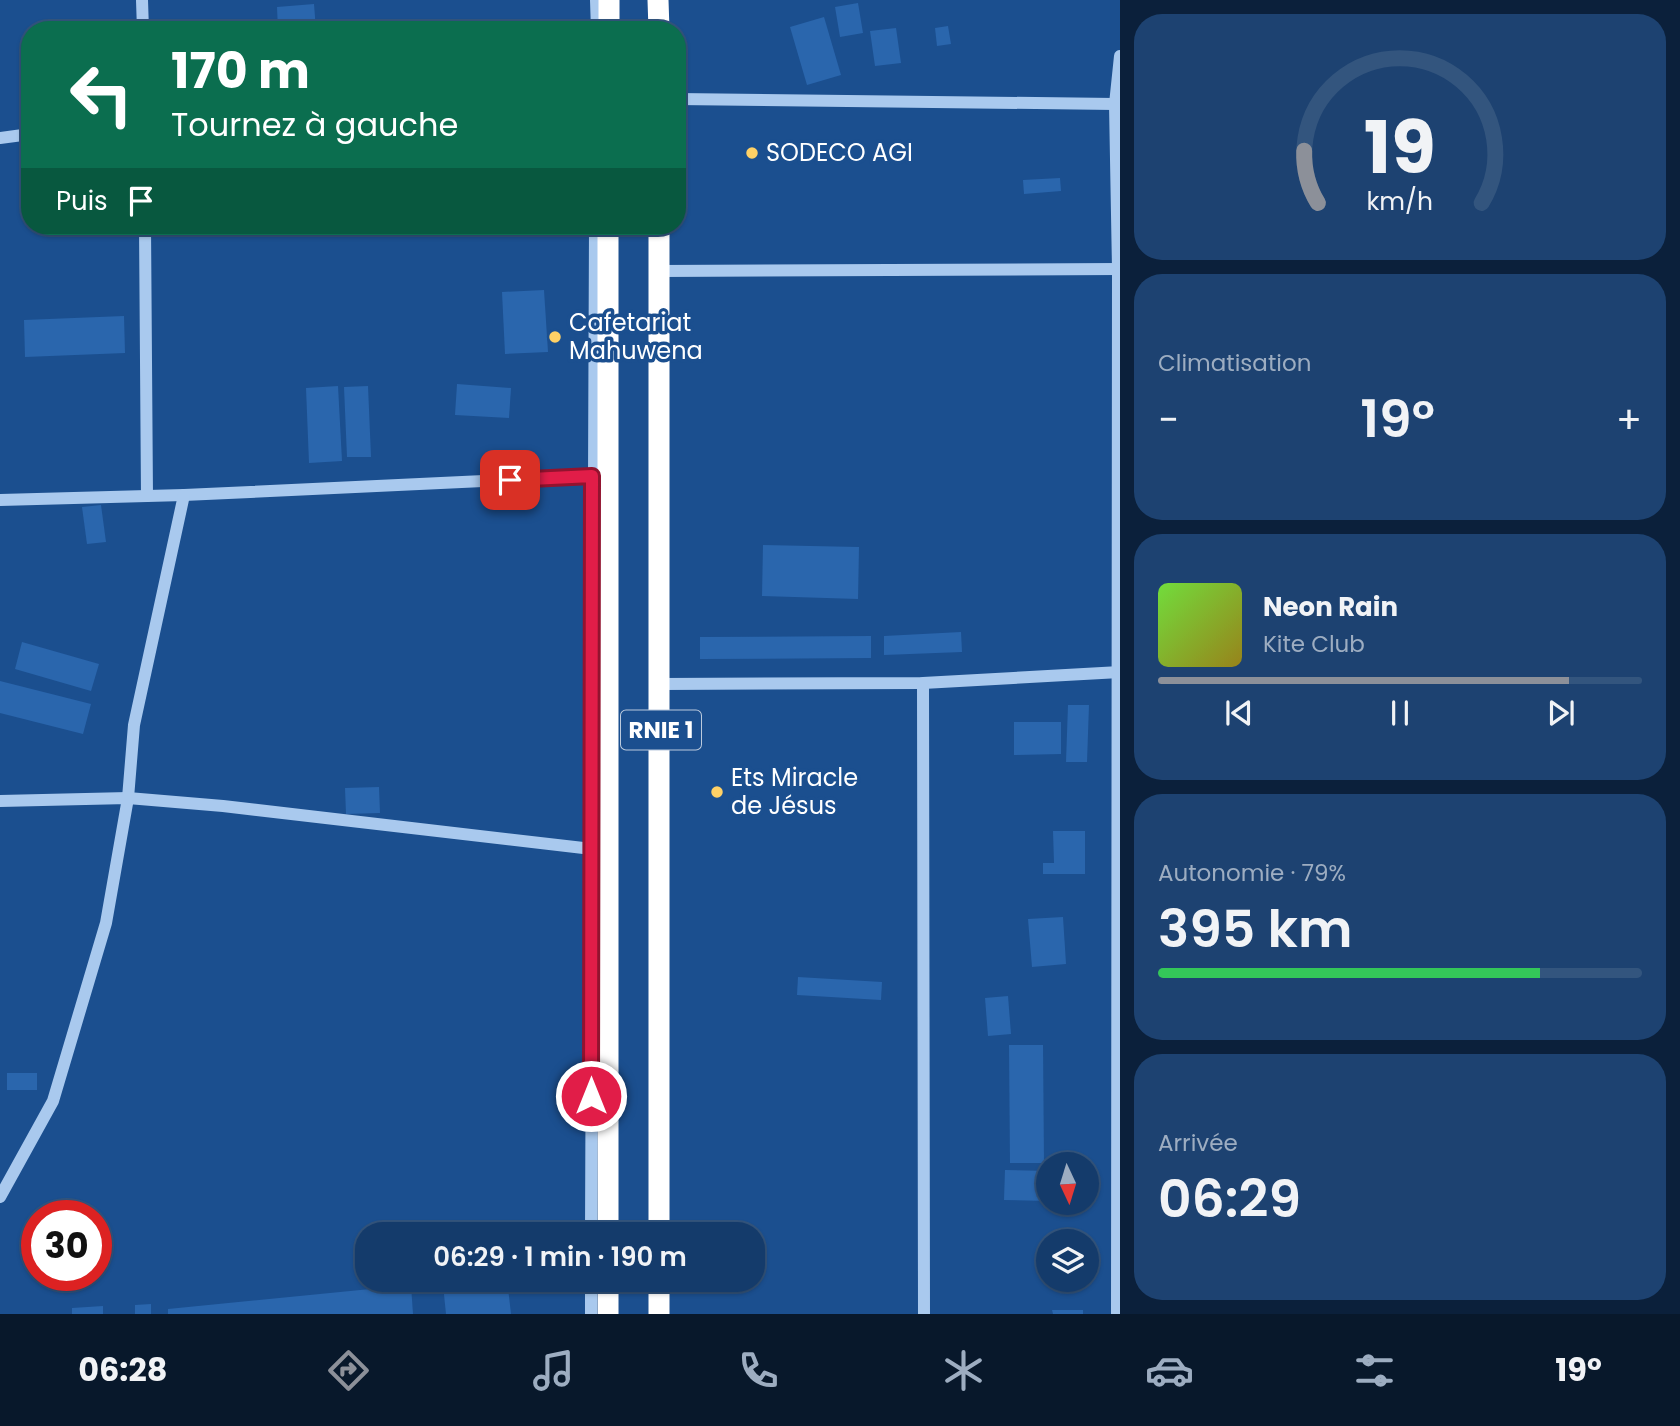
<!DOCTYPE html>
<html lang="fr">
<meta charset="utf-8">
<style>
:root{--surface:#143b6b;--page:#1d4271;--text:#f1f3f6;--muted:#9dadc1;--line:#33557e;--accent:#8c9099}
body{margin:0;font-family:Poppins,sans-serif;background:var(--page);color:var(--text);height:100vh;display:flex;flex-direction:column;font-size:26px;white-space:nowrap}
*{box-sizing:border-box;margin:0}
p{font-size:23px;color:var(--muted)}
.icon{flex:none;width:38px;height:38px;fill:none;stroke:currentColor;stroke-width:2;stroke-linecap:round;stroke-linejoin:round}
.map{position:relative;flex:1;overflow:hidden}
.sheet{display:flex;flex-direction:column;gap:14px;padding:14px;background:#0b203b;width:560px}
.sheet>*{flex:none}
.guide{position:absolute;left:21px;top:21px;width:665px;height:214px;border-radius:28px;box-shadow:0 2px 5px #0004,0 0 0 2px var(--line);background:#0b6e4f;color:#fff;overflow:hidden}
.needle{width:46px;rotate:176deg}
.controls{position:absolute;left:1036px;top:1152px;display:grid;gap:14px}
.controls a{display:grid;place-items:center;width:63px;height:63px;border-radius:50%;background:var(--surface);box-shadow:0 2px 5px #0004,0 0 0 2px var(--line);font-size:35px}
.speed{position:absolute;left:21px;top:1200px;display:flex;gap:14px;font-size:35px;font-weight:700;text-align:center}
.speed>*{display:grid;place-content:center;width:91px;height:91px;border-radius:50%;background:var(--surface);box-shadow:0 2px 5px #0004,0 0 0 2px var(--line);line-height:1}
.speed .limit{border:10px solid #d22;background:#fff;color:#111}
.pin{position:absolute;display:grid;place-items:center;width:60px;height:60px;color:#fff;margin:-30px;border-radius:14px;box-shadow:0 4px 10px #0006}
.me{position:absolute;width:77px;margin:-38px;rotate:0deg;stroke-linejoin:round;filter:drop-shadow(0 0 5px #0008)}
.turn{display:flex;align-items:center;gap:24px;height:147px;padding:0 35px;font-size:32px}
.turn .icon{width:91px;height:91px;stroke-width:2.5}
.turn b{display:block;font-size:49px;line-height:60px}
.then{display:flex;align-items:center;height:66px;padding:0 35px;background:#0003;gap:14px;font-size:26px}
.big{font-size:52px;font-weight:600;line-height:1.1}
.sheet .card{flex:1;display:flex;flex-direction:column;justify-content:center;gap:10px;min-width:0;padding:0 24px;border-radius:28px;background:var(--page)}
.sheet .dial{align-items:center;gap:0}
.dial svg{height:182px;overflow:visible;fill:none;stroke:var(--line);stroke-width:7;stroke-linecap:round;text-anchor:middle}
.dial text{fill:var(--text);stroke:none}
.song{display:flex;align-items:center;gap:21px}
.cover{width:84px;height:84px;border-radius:10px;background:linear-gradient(135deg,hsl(100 70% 55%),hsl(50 70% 35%))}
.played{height:7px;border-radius:4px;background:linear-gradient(90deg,var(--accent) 85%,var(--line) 85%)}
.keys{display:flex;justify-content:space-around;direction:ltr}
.heat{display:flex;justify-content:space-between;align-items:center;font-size:38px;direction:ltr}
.charge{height:10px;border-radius:5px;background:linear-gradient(90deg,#34c759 79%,var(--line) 0)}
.trip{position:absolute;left:355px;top:1222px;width:410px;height:70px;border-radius:28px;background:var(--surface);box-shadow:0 2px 5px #0004,0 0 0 2px var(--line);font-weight:600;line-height:70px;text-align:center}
.menu{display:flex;height:112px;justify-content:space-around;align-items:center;background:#08182b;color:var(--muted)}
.menu .icon{width:49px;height:49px}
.menu .active{color:var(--accent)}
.menu b{font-size:32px;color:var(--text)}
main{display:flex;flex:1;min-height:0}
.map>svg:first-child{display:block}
.building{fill:#2a66ad}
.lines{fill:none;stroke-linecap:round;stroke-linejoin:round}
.minor{stroke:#a9c9ee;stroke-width:12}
.highway{stroke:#fff;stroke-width:21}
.route-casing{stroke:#92132f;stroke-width:18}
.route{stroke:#e11d48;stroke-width:12}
.poi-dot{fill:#ffd166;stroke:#1b4f8f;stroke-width:2.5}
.labels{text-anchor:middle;stroke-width:7;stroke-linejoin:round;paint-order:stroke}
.shield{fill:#1b4f8f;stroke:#bbcadd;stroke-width:2}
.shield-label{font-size:23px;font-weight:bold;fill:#fff}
.poi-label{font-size:24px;fill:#fff;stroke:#1b4f8f;text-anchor:start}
</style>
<main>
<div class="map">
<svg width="1120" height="1314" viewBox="0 0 1120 1314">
<rect width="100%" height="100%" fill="#1b4f8f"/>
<g class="building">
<path d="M858,3L863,33L840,37L835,7Z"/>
<path d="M314,4L316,30H278L277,7Z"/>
<path d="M824,17L841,75L807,85L790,27Z"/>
<path d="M948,26L951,44L937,46L935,28Z"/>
<path d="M896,28L901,63L875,66L870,31Z"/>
<path d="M1060,178L1061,191L1024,194L1023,180Z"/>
<path d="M544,290L548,352L505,354L502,292Z"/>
<path d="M124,316L125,353L25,357L24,320Z"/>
<path d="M457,384L511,388L509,418L455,415Z"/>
<path d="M338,386L342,461L309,463L306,388Z"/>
<path d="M368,386L371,457H347L344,387Z"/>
<path d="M101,505L106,542L87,544L82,507Z"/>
<path d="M763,545L859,547L858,599L762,596Z"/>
<path d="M961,632L962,652L884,655V636Z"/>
<path d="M871,636V658L700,659V637Z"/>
<path d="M22,642L99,664L91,691L15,669Z"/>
<path d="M0,681L91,704L83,734L0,713Z"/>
<path d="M1068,705H1089L1087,762H1066Z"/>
<path d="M1014,722H1061V754L1014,755Z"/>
<path d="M379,787L380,813L346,814L345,788Z"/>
<path d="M1053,831H1085V874H1043V863H1054Z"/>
<path d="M1063,917L1066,964L1032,967L1028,919Z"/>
<path d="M798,977L882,982L881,1000L797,995Z"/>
<path d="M1008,996L1011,1034L988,1036L985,998Z"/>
<path d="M1009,1045H1043L1044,1163H1010Z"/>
<rect x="7" y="1073" width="30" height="17"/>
<path d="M1005,1170L1048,1171V1201L1004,1200Z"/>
<path d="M507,1279L511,1314H446L443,1285Z"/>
<path d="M411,1285L413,1314H168V1309Z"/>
<path d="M151,1304V1314H135V1305Z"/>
<path d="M103,1306V1314H72V1308Z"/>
<path d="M1052,1310H1083V1314H1053Z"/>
</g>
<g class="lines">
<g class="minor">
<path d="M142,0L143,30"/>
<path d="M596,0L597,30"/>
<path d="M677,99L1115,104"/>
<path d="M0,138L30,134"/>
<path d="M145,226L147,496"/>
<path d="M659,271L1120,269"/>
<path d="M0,500L184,495L592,476"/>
<path d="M923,683L924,1314"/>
<path d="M661,684L923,683L1120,672"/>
<path d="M0,801L128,798L223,806L592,849"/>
<path d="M0,1197L53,1101L106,923L128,798L134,725L184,495"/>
<path d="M591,1234L595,226"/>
<path d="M591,1314V1279"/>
<path d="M1117,1314L1118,269L1115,104L1120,56"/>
</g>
<g class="highway">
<path d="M658,0L659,30"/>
<path d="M609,30V0"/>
<path d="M608,1234V226"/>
<path d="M659,1234V226"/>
<path d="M608,1314V1279"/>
<path d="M659,1314V1279"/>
</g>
</g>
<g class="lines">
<defs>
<path id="route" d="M510,480L592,476L591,1096"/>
</defs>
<use href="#route" class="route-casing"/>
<use href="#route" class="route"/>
</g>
<g class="poi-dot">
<circle cx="752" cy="153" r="7"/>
<circle cx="555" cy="337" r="7"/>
<circle cx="717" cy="792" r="7"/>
</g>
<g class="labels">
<rect class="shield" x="621" y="710.5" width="80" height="39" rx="5"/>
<g class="shield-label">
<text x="661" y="738">RNIE 1</text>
</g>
<g class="poi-label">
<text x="766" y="161">SODECO AGI</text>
<text x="569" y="331">Cafetariat<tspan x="569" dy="28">Mahuwena</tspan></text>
<text x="731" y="786">Ets Miracle<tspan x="731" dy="28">de Jésus</tspan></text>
</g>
</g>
</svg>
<div class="controls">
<a><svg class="needle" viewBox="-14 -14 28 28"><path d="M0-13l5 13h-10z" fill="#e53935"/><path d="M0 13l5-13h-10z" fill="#9dadc1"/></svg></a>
<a><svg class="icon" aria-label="layers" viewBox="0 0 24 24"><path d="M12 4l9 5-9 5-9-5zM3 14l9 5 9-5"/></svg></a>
</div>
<div class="speed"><div class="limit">30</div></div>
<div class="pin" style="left:510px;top:480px;background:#d93025"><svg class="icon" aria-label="arrive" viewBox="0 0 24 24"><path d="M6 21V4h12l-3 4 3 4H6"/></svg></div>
<svg class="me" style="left:591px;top:1096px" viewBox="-20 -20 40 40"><circle r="17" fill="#e11d48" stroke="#fff" stroke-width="3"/><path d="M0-11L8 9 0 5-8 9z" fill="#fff"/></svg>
<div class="trip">06:29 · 1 min · 190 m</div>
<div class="guide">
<div class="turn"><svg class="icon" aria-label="left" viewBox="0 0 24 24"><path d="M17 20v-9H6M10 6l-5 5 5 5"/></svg><div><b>170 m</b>Tournez à gauche</div></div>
<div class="then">Puis<svg class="icon" aria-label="arrive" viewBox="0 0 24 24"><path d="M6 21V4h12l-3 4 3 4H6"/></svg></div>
</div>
</div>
<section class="sheet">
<div class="card dial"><svg viewBox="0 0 100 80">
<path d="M14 69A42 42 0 1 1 86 69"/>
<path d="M14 69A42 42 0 0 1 8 46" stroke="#8c9099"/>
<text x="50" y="56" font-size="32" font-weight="700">19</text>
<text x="50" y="72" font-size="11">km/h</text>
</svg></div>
<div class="card"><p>Climatisation</p>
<div class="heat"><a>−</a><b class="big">19°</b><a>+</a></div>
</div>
<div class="card">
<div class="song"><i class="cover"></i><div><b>Neon Rain</b><p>Kite Club</p></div></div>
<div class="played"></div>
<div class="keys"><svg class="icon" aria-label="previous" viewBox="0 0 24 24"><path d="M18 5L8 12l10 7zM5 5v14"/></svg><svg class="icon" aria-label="pause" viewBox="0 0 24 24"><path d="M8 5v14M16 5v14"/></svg><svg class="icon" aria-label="next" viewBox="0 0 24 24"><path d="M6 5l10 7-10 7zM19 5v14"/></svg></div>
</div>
<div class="card"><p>Autonomie · 79%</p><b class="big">395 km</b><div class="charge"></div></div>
<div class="card"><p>Arrivée</p><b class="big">06:29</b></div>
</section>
</main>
<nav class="menu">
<b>06:28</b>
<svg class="icon active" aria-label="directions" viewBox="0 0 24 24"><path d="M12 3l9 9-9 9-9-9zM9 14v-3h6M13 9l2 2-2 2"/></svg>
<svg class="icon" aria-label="music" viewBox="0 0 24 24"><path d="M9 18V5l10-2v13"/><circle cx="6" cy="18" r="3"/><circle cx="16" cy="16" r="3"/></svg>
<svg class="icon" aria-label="phone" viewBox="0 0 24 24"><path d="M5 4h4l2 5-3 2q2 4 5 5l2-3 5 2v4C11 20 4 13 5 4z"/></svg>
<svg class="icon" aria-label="climate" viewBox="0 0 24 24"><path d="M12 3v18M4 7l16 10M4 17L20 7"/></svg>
<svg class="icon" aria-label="car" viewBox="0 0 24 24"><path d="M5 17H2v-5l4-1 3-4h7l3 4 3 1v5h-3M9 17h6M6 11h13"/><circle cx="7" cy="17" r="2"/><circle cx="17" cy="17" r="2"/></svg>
<svg class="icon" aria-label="filters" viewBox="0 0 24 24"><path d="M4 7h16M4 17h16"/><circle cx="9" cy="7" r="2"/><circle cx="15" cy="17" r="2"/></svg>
<b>19°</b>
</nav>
